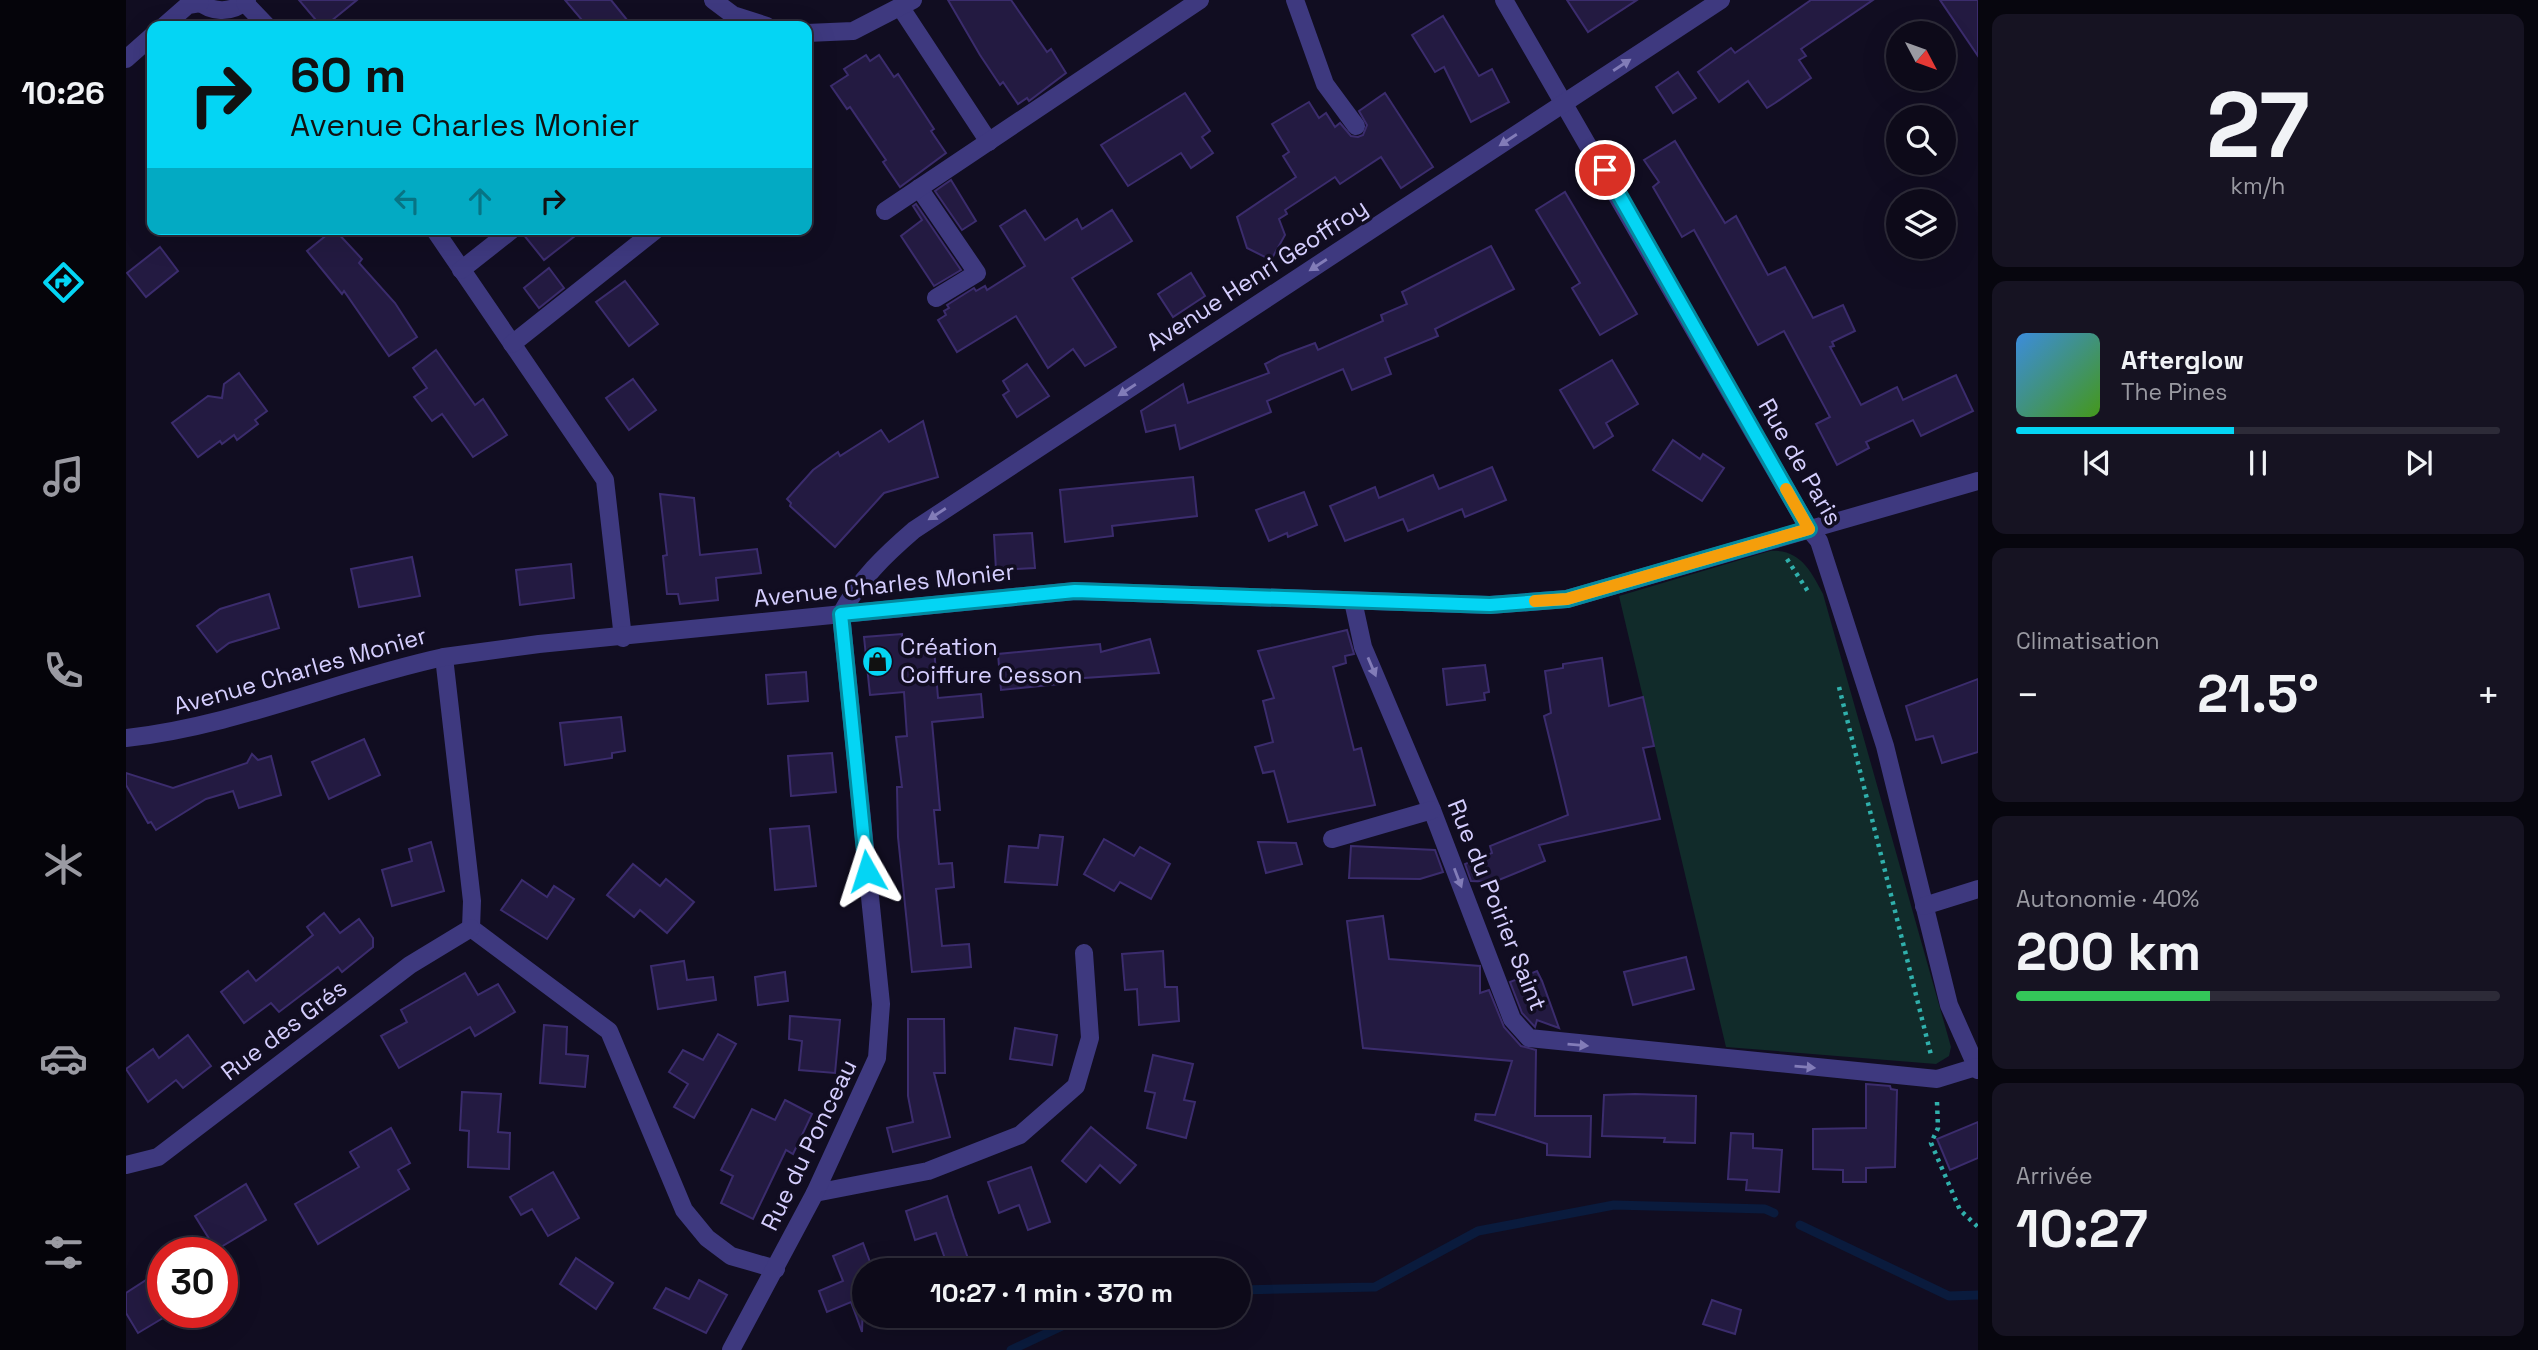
<!DOCTYPE html>
<html lang="fr">
<meta charset="utf-8">
<style>
:root{--surface:#0d0a19;--page:#161322;--text:#f1f3f6;--muted:#9a9aa2;--line:#2d2b38;--accent:#04d5f4}
body{margin:0;font-family:"Space Grotesk",sans-serif;background:var(--page);color:var(--text);height:100vh;display:flex;flex-direction:column;font-size:26px;white-space:nowrap}
*{box-sizing:border-box;margin:0}
p{font-size:23px;color:var(--muted)}
.icon{flex:none;width:38px;height:38px;fill:none;stroke:currentColor;stroke-width:2;stroke-linecap:round;stroke-linejoin:round}
.map{position:relative;flex:1;overflow:hidden}
.side{display:flex;flex-direction:column;gap:14px;padding:14px;background:#07060e;width:560px}
.side>*{flex:none}
.banner{position:absolute;left:21px;top:21px;width:665px;height:214px;border-radius:14px;box-shadow:0 7px 28px #0002,0 0 0 2px var(--line);background:#04d5f4;color:#111;overflow:hidden}
.needle{width:46px;rotate:131deg}
.tools{position:absolute;left:1760px;top:21px;display:grid;gap:14px}
.tools a{display:grid;place-items:center;width:70px;height:70px;border-radius:50%;background:var(--surface);box-shadow:0 7px 28px #0002,0 0 0 2px var(--line);font-size:35px}
.speed{position:absolute;left:21px;top:1237px;display:flex;gap:14px;font-size:35px;font-weight:700;text-align:center}
.speed>*{display:grid;place-content:center;width:91px;height:91px;border-radius:50%;background:var(--surface);box-shadow:0 7px 28px #0002,0 0 0 2px var(--line);line-height:1}
.speed .limit{border:10px solid #d22;background:#fff;color:#111}
.pin{position:absolute;display:grid;place-items:center;width:60px;height:60px;color:#fff;margin:-30px;border:4px solid #fff;border-radius:50%;box-shadow:0 2px 7px #0007}
.me{position:absolute;width:77px;margin:-38px;rotate:354deg;stroke-linejoin:round;filter:drop-shadow(0 0 5px #0008)}
.turn{display:flex;align-items:center;gap:24px;height:147px;padding:0 28px;font-size:32px}
.turn .icon{width:91px;height:91px;stroke-width:2.5}
.turn b{display:block;font-size:49px;line-height:60px}
.lanes{display:flex;align-items:center;height:66px;padding:0 28px;background:#0003;justify-content:center;gap:35px;direction:ltr}
.lanes .off{opacity:.35}
.big{font-size:52px;font-weight:600;line-height:1.1}
.side .card{flex:1;display:flex;flex-direction:column;justify-content:center;gap:10px;min-width:0;padding:0 24px;border-radius:14px;background:var(--page)}
.side .dial{align-items:center;gap:0}
.dial b{font-size:91px;line-height:1}
.song{display:flex;align-items:center;gap:21px}
.cover{width:84px;height:84px;border-radius:10px;background:linear-gradient(135deg,hsl(210 70% 55%),hsl(100 70% 35%))}
.played{height:7px;border-radius:4px;background:linear-gradient(90deg,var(--accent) 45%,var(--line) 45%)}
.keys{display:flex;justify-content:space-around;direction:ltr}
.heat{display:flex;justify-content:space-between;align-items:center;font-size:38px;direction:ltr}
.charge{height:10px;border-radius:5px;background:linear-gradient(90deg,#34c759 40%,var(--line) 0)}
.trip{position:absolute;left:726px;top:1258px;width:399px;height:70px;border-radius:35px;background:var(--surface);box-shadow:0 7px 28px #0002,0 0 0 2px var(--line);font-weight:600;line-height:70px;text-align:center}
main{display:flex;flex:1;min-height:0}
.dock{display:flex;flex-direction:column;width:126px;justify-content:space-around;align-items:center;background:#05040a;color:var(--muted)}
.dock .icon{width:49px;height:49px}
.dock .current{color:var(--accent)}
.dock b{font-size:32px;color:var(--text)}
.map>svg:first-child{display:block}
.green{fill:#112b2a}
.lines{fill:none;stroke-linecap:round;stroke-linejoin:round}
.stream{stroke:#0a1b3d;stroke-width:9}
.building{fill:#231a41;stroke:#3b2c6d;stroke-width:2}
.path{stroke:#30b0ac;stroke-width:4.5;stroke-dasharray:3.5 5;stroke-linecap:butt}
.minor{stroke:#3e397f;stroke-width:18}
.oneway{fill:#827cb8}
.route-casing{stroke:#038a9f;stroke-width:18}
.route{stroke:#04d5f4;stroke-width:12}
.slow{stroke:#f59e0b;stroke-width:12}
.labels{text-anchor:middle;stroke-width:7;stroke-linejoin:round;paint-order:stroke}
.street-label{font-size:24px;fill:#d5cefe;stroke:#110d21}
.poi-label{font-size:24px;fill:#d5cefe;stroke:#110d21;text-anchor:start}
</style>
<main>
<nav class="dock">
<b>10:26</b>
<svg class="icon current" aria-label="directions" viewBox="0 0 24 24"><path d="M12 3l9 9-9 9-9-9zM9 14v-3h6M13 9l2 2-2 2"/></svg>
<svg class="icon" aria-label="music" viewBox="0 0 24 24"><path d="M9 18V5l10-2v13"/><circle cx="6" cy="18" r="3"/><circle cx="16" cy="16" r="3"/></svg>
<svg class="icon" aria-label="phone" viewBox="0 0 24 24"><path d="M5 4h4l2 5-3 2q2 4 5 5l2-3 5 2v4C11 20 4 13 5 4z"/></svg>
<svg class="icon" aria-label="climate" viewBox="0 0 24 24"><path d="M12 3v18M4 7l16 10M4 17L20 7"/></svg>
<svg class="icon" aria-label="car" viewBox="0 0 24 24"><path d="M5 17H2v-5l4-1 3-4h7l3 4 3 1v5h-3M9 17h6M6 11h13"/><circle cx="7" cy="17" r="2"/><circle cx="17" cy="17" r="2"/></svg>
<svg class="icon" aria-label="filters" viewBox="0 0 24 24"><path d="M4 7h16M4 17h16"/><circle cx="9" cy="7" r="2"/><circle cx="15" cy="17" r="2"/></svg>
</nav>
<div class="map">
<svg width="1852" height="1350" viewBox="0 0 1852 1350">
<rect width="100%" height="100%" fill="#110d21"/>
<path class="green" d="M1644,551C1674,549 1685,571 1697,594L1825,1047L1823,1056L1810,1064L1600,1047L1493,596Z"/>
<g class="lines">
<g class="stream">
<path d="M1674,1225L1823,1296L1852,1295"/>
<path d="M1113,1290L1249,1287L1352,1231L1488,1205L1639,1209L1648,1213"/>
<path d="M885,1350L951,1319L969,1316"/>
</g>
</g>
<g class="building">
<path d="M173,0H231L199,26H195Z"/>
<path d="M439,0H485L506,26H461Z"/>
<path d="M822,0H885L921,52L925,49L940,73L903,101L901,98L892,104L877,82L874,85L854,55Z"/>
<path d="M1441,0H1511L1462,32Z"/>
<path d="M1685,0H1747L1675,49L1680,56L1673,60L1685,78L1649,103L1641,108L1622,81L1593,102L1572,72L1605,48L1609,53Z"/>
<path d="M1814,0H1852V56Z"/>
<path d="M1317,16L1353,76L1366,69L1383,102L1345,122L1318,67L1309,72L1286,35Z"/>
<path d="M740,55L744,61L753,55L768,77L772,74L808,129L805,131L820,153L774,187L757,162L760,160L724,107L721,109L705,86L722,75L718,69Z"/>
<path d="M1552,72L1570,98L1547,113L1530,87Z"/>
<path d="M1059,93L1084,131L1076,137L1087,153L1065,168L1055,153L1002,186L975,145Z"/>
<path d="M1259,93L1307,167L1275,188L1255,157L1214,184L1209,177L1159,210L1161,214L1153,219L1159,235L1145,260L1121,248L1111,217L1170,177L1157,156L1163,152L1146,124L1183,102L1193,118L1200,113L1209,127L1214,123L1225,136L1232,137L1237,135L1241,125L1233,111Z"/>
<path d="M1549,141L1599,223L1610,216L1642,275L1659,267L1687,318L1717,305L1729,331L1706,342L1708,346L1704,347L1735,405L1771,387L1777,400L1830,375L1847,411L1795,436L1787,420L1740,442L1743,448L1711,465L1690,424L1704,417L1658,331L1632,345L1568,230L1556,237L1527,187L1533,182L1518,160Z"/>
<path d="M825,180L850,221L836,230L809,191Z"/>
<path d="M1439,192L1511,314L1474,335L1446,288L1454,283L1410,210Z"/>
<path d="M790,204L835,270L808,286L775,236L796,220L787,206Z"/>
<path d="M899,210L919,240L951,219L956,229L986,210L1006,241L946,278L990,347L959,366L947,349L922,368L890,316L831,352L812,320L820,315L818,311L823,308L821,305L848,288L850,291L859,286L861,290L899,266L874,226Z"/>
<path d="M208,229L236,259L233,263L269,303L291,337L263,356L218,291L216,294L181,251Z"/>
<path d="M398,229H458L418,260L397,234Z"/>
<path d="M1365,246L1388,289L1309,329L1312,336L1259,358L1265,374L1226,390L1217,369L1141,401L1145,412L1054,449L1049,425L1020,432L1015,411L1057,384L1062,403L1143,373L1139,364L1154,356L1189,343L1192,350L1257,321L1255,315L1281,304L1276,292Z"/>
<path d="M34,247L52,271L20,297L1,273Z"/>
<path d="M423,268L438,288L413,308L398,288Z"/>
<path d="M1065,273L1079,296L1047,317L1032,294Z"/>
<path d="M499,281L532,324L503,346L470,302Z"/>
<path d="M310,350L349,405L357,399L381,435L347,457L316,414L306,421L288,397L301,388L287,368Z"/>
<path d="M1486,360L1512,404L1480,423L1487,436L1468,448L1434,390Z"/>
<path d="M901,364L923,396L891,417L877,395L883,391L877,381Z"/>
<path d="M113,373L141,411L129,420L132,424L111,440L108,435L96,444L94,441L72,457L46,423L82,396L96,398L98,384Z"/>
<path d="M507,379L530,410L503,430L480,398Z"/>
<path d="M797,421L812,477L758,493L709,547L664,506L665,503L661,499L687,470L712,452L714,456L755,430L763,442Z"/>
<path d="M1547,440L1574,459L1577,454L1598,468L1576,501L1527,470Z"/>
<path d="M1366,467L1380,500L1339,517L1336,509L1282,531L1277,519L1219,541L1204,506L1249,487L1253,498L1307,475L1313,489Z"/>
<path d="M1067,477L1071,516L986,526L987,536L939,542L934,490Z"/>
<path d="M1178,492L1191,525L1162,537L1161,533L1143,541L1130,510Z"/>
<path d="M534,494L568,498L574,555L631,549L635,573L590,578L592,600L554,604L552,594H541L537,556L541,555Z"/>
<path d="M906,533L909,568L870,570L868,535Z"/>
<path d="M286,557L294,596L233,607L225,569Z"/>
<path d="M445,564L448,598L394,605L390,570Z"/>
<path d="M143,594L153,628L103,643L91,652L71,626L94,609Z"/>
<path d="M1221,630L1228,654L1219,656L1220,663L1207,667L1228,750L1235,748L1249,805L1162,822L1148,771L1137,773L1129,747L1147,742L1137,701L1148,698L1132,651Z"/>
<path d="M776,634L777,653L808,648L812,698L855,694L857,717L806,722L814,810H808L813,864L826,863L828,887L810,889L816,946L843,944L845,967L786,972L772,837L771,787H776L770,737L781,736L778,692L744,695L738,637Z"/>
<path d="M1024,639L1033,673L943,679V683L875,690L872,654L974,644L975,652Z"/>
<path d="M1476,658L1483,706L1517,697L1528,746L1517,748L1534,819L1413,845L1419,861L1368,882L1345,881L1339,864L1366,853L1364,846L1442,815L1418,716L1425,713L1419,671L1437,668V664Z"/>
<path d="M1359,665L1363,692L1358,693L1359,700L1321,705L1317,669Z"/>
<path d="M680,672L682,701L642,704L640,675Z"/>
<path d="M1852,679V752L1816,763L1807,736L1790,740L1780,706Z"/>
<path d="M495,717L499,751L486,753V758L439,765L434,723Z"/>
<path d="M238,739L254,775L203,799L186,762Z"/>
<path d="M706,753L710,792L665,796L662,756Z"/>
<path d="M126,754L132,760L145,756L155,795L113,808L107,791L80,799L30,830L25,822L22,823L0,785V773L47,788L121,763Z"/>
<path d="M683,826L690,886L649,890L644,829Z"/>
<path d="M914,835L937,837L931,885L879,882L883,846L912,848Z"/>
<path d="M978,839L1008,856L1014,847L1044,864L1025,899L994,882L988,891L958,874Z"/>
<path d="M305,842L318,891L266,906L256,870L286,861L283,849Z"/>
<path d="M1132,842L1170,843L1176,864L1140,873Z"/>
<path d="M1225,846L1309,850L1317,872L1294,879L1223,878Z"/>
<path d="M507,864L534,886L540,879L568,902L541,933L514,910L508,917L481,895Z"/>
<path d="M396,880L421,897L428,886L448,899L421,939L375,910Z"/>
<path d="M198,913L214,933L233,919L247,938V947L216,972L212,967L153,1012L145,1003L118,1023L95,992L122,971L130,981L187,935L181,927Z"/>
<path d="M1257,916L1263,959L1354,966V993L1363,990L1378,1027L1395,1046L1410,1050L1409,1116H1465L1464,1157L1421,1155V1144L1349,1120L1350,1114L1369,1115L1386,1061L1237,1048L1221,921Z"/>
<path d="M1037,951L1039,987H1051L1053,1021L1013,1025L1011,989L999,990L996,954Z"/>
<path d="M1560,957L1568,989L1507,1005L1498,972Z"/>
<path d="M558,961L561,980L587,977L590,1000L532,1009L525,966Z"/>
<path d="M1411,971L1416,981L1433,1028L1411,1020L1409,1027L1396,1013L1384,982Z"/>
<path d="M659,972L662,1001L632,1005L629,977Z"/>
<path d="M339,973L352,995L372,984L389,1012L349,1036L344,1027L273,1068L255,1036L281,1022L275,1010Z"/>
<path d="M664,1016L714,1020L709,1073L673,1070L676,1041L663,1039Z"/>
<path d="M782,1019H818L819,1073H808L824,1137L767,1152L761,1128L787,1122L782,1096Z"/>
<path d="M418,1025L441,1027L440,1054L462,1056L459,1087L414,1083Z"/>
<path d="M889,1028L931,1035L926,1065L884,1059Z"/>
<path d="M592,1034L610,1044L568,1118L548,1107L562,1084L543,1072L557,1050L577,1060Z"/>
<path d="M62,1035L85,1066L57,1088L50,1080L22,1102L0,1069L27,1049L33,1058Z"/>
<path d="M1027,1055L1067,1064L1058,1100L1069,1102L1060,1138L1021,1128L1029,1093L1019,1091Z"/>
<path d="M1740,1084L1764,1086L1765,1089L1771,1090L1769,1167L1740,1168V1182H1717V1170L1687,1169V1129L1740,1128Z"/>
<path d="M336,1092L375,1094L372,1132L384,1133L383,1169L342,1167L343,1131L334,1130Z"/>
<path d="M1509,1094L1570,1096L1569,1143L1538,1142L1539,1138L1476,1136L1478,1095Z"/>
<path d="M659,1100L686,1114L667,1154L660,1150L627,1219L595,1203L607,1176L595,1170L626,1109L649,1120Z"/>
<path d="M1852,1122V1158L1824,1170L1811,1139Z"/>
<path d="M965,1127L1010,1165L994,1183L974,1165L960,1182L936,1161Z"/>
<path d="M265,1128L284,1163L272,1170L283,1189L192,1244L169,1204L233,1167L224,1152Z"/>
<path d="M1605,1133L1627,1134V1148L1656,1150L1653,1192L1620,1190L1621,1180L1602,1179Z"/>
<path d="M905,1167L924,1222L902,1230L893,1205L873,1213L862,1182Z"/>
<path d="M427,1172L453,1218L422,1236L406,1209L395,1215L384,1197Z"/>
<path d="M120,1184L140,1220L90,1250L69,1216Z"/>
<path d="M821,1196L828,1218L846,1270H823L810,1233L789,1240L780,1211Z"/>
<path d="M737,1243L747,1270H738L736,1332L725,1302L701,1312L693,1291L717,1281L707,1256Z"/>
<path d="M450,1258L487,1283L470,1309L434,1284Z"/>
<path d="M37,1269V1318L12,1333L0,1313V1293Z"/>
<path d="M573,1280L601,1295L580,1333L528,1308L540,1288L563,1299Z"/>
<path d="M1586,1300L1615,1310L1609,1334L1577,1324Z"/>
</g>
<g class="lines">
<g class="path">
<path d="M1661,559L1683,593"/>
<path d="M1713,687L1805,1055"/>
<path d="M1811,1102L1812,1128L1805,1143L1834,1210L1852,1227"/>
</g>
<g class="minor">
<path d="M71,0C86,14 107,13 121,0"/>
<path d="M587,0L607,15L641,26"/>
<path d="M1169,0L1199,84L1230,126"/>
<path d="M1378,0L1683,529L1693,541L1759,746L1823,1005L1852,1070"/>
<path d="M119,3L141,26"/>
<path d="M775,8L863,142"/>
<path d="M38,26L62,5L74,3"/>
<path d="M681,33L727,31L787,0"/>
<path d="M0,59L26,36"/>
<path d="M793,188L851,273L810,298"/>
<path d="M759,211L1074,0"/>
<path d="M308,229L479,480L497,638"/>
<path d="M335,270L387,229"/>
<path d="M386,344L531,229"/>
<path d="M1227,601L1237,647L1306,810L1386,1019L1403,1038L1811,1079L1850,1067"/>
<path d="M318,657L346,901L345,928L483,1031L558,1210L581,1238L605,1256L650,1269"/>
<path d="M0,738C110,726 211,680 318,657L413,644L949,591L1364,605L1441,599L1852,481"/>
<path d="M1206,839L1306,810"/>
<path d="M1798,906L1852,889"/>
<path d="M0,1165L32,1157L284,965L345,928"/>
<path d="M689,1193L802,1171L894,1135L950,1086L964,1038L958,953"/>
<path d="M605,1350L689,1193L751,1058L755,1004L715,614C733,580 759,555 788,530L1595,0"/>
</g>
</g>
<defs><path id="oneway-solid" d="M-6-.8H1V-3.2L6.5 0L1 3.2V.8H-6Z" transform="scale(1.75)"/></defs>
<g class="oneway">
<use href="#oneway-solid" transform="translate(1496 65) rotate(-33)"/>
<use href="#oneway-solid" transform="translate(1382 140) rotate(147)"/>
<use href="#oneway-solid" transform="translate(1192 265) rotate(147)"/>
<use href="#oneway-solid" transform="translate(1001 390) rotate(147)"/>
<use href="#oneway-solid" transform="translate(811 514) rotate(147)"/>
<use href="#oneway-solid" transform="translate(1246 667) rotate(67)"/>
<use href="#oneway-solid" transform="translate(1332 878) rotate(69)"/>
<use href="#oneway-solid" transform="translate(1452 1045) rotate(5)"/>
<use href="#oneway-solid" transform="translate(1679 1067) rotate(5)"/>
</g>
<g class="lines">
<defs>
<path id="route" d="M741,871L715,614L949,591L1364,605L1441,599L1683,529L1479,170"/>
</defs>
<use href="#route" class="route-casing"/>
<use href="#route" class="route"/>
<path class="slow" d="M1409,601L1441,599L1683,529L1660,489"/>
</g>
<defs>
<symbol id="shop-disc" viewBox="-11 -11 22 22"><circle r="9.5" fill="#04d5f4" stroke="#110d21"/><path d="M-5-2.5h2.3a2.7 3.5 0 0 1 5.4 0H5L5.5 6h-11ZM-1.5-2.5h3a1.5 2.3 0 0 0-3 0Z" fill="#111"/></symbol>
</defs>
<g fill-rule="evenodd">
<use href="#shop-disc" x="734" y="644" width="35" height="35"/>
</g>
<g class="labels">
<g class="street-label">
<text transform="translate(1131 275) rotate(-33)" y="8">Avenue Henri Geoffroy</text>
<text transform="translate(1674 462) rotate(60)" y="8">Rue de Paris</text>
<text transform="translate(758 585) rotate(-6)" y="8">Avenue Charles Monier</text>
<text transform="translate(174 671) rotate(-16)" y="8">Avenue Charles Monier</text>
<text transform="translate(1371 905) rotate(68)" y="8">Rue du Poirier Saint</text>
<text transform="translate(158 1030) rotate(-37)" y="8">Rue des Grés</text>
<text transform="translate(683 1145) rotate(-64)" y="8">Rue du Ponceau</text>
</g>
<g class="poi-label">
<text x="774" y="655">Création<tspan x="774" dy="28">Coiffure Cesson</tspan></text>
</g>
</g>
</svg>
<div class="tools">
<a><svg class="needle" viewBox="-14 -14 28 28"><path d="M0-13l5 13h-10z" fill="#e53935"/><path d="M0 13l5-13h-10z" fill="#9a9aa2"/></svg></a>
<a><svg class="icon" aria-label="search" viewBox="0 0 24 24"><circle cx="10" cy="10" r="6"/><path d="M15 15l6 6"/></svg></a>
<a><svg class="icon" aria-label="layers" viewBox="0 0 24 24"><path d="M12 4l9 5-9 5-9-5zM3 14l9 5 9-5"/></svg></a>
</div>
<div class="speed"><div class="limit">30</div></div>
<div class="pin" style="left:1479px;top:170px;background:#d93025"><svg class="icon" aria-label="arrive" viewBox="0 0 24 24"><path d="M6 21V4h12l-3 4 3 4H6"/></svg></div>
<svg class="me" style="left:741px;top:871px" viewBox="-20 -20 40 40"><path d="M0-17L14 15 0 8-14 15z" fill="#04d5f4" stroke="#fff" stroke-width="4"/></svg>
<div class="trip">10:27 · 1 min · 370 m</div>
<div class="banner">
<div class="turn"><svg class="icon" aria-label="right" viewBox="0 0 24 24"><path d="M7 20v-9h11M14 6l5 5-5 5"/></svg><div><b>60 m</b>Avenue Charles Monier</div></div>
<div class="lanes"><svg class="icon off" aria-label="left" viewBox="0 0 24 24"><path d="M17 20v-9H6M10 6l-5 5 5 5"/></svg><svg class="icon off" aria-label="ahead" viewBox="0 0 24 24"><path d="M12 20V5M6 11l6-6 6 6"/></svg><svg class="icon" aria-label="right" viewBox="0 0 24 24"><path d="M7 20v-9h11M14 6l5 5-5 5"/></svg></div>
</div>
</div>
<section class="side">
<div class="card dial"><b>27</b><p>km/h</p></div>
<div class="card">
<div class="song"><i class="cover"></i><div><b>Afterglow</b><p>The Pines</p></div></div>
<div class="played"></div>
<div class="keys"><svg class="icon" aria-label="previous" viewBox="0 0 24 24"><path d="M18 5L8 12l10 7zM5 5v14"/></svg><svg class="icon" aria-label="pause" viewBox="0 0 24 24"><path d="M8 5v14M16 5v14"/></svg><svg class="icon" aria-label="next" viewBox="0 0 24 24"><path d="M6 5l10 7-10 7zM19 5v14"/></svg></div>
</div>
<div class="card"><p>Climatisation</p>
<div class="heat"><a>−</a><b class="big">21.5°</b><a>+</a></div>
</div>
<div class="card"><p>Autonomie · 40%</p><b class="big">200 km</b><div class="charge"></div></div>
<div class="card"><p>Arrivée</p><b class="big">10:27</b></div>
</section>
</main>
